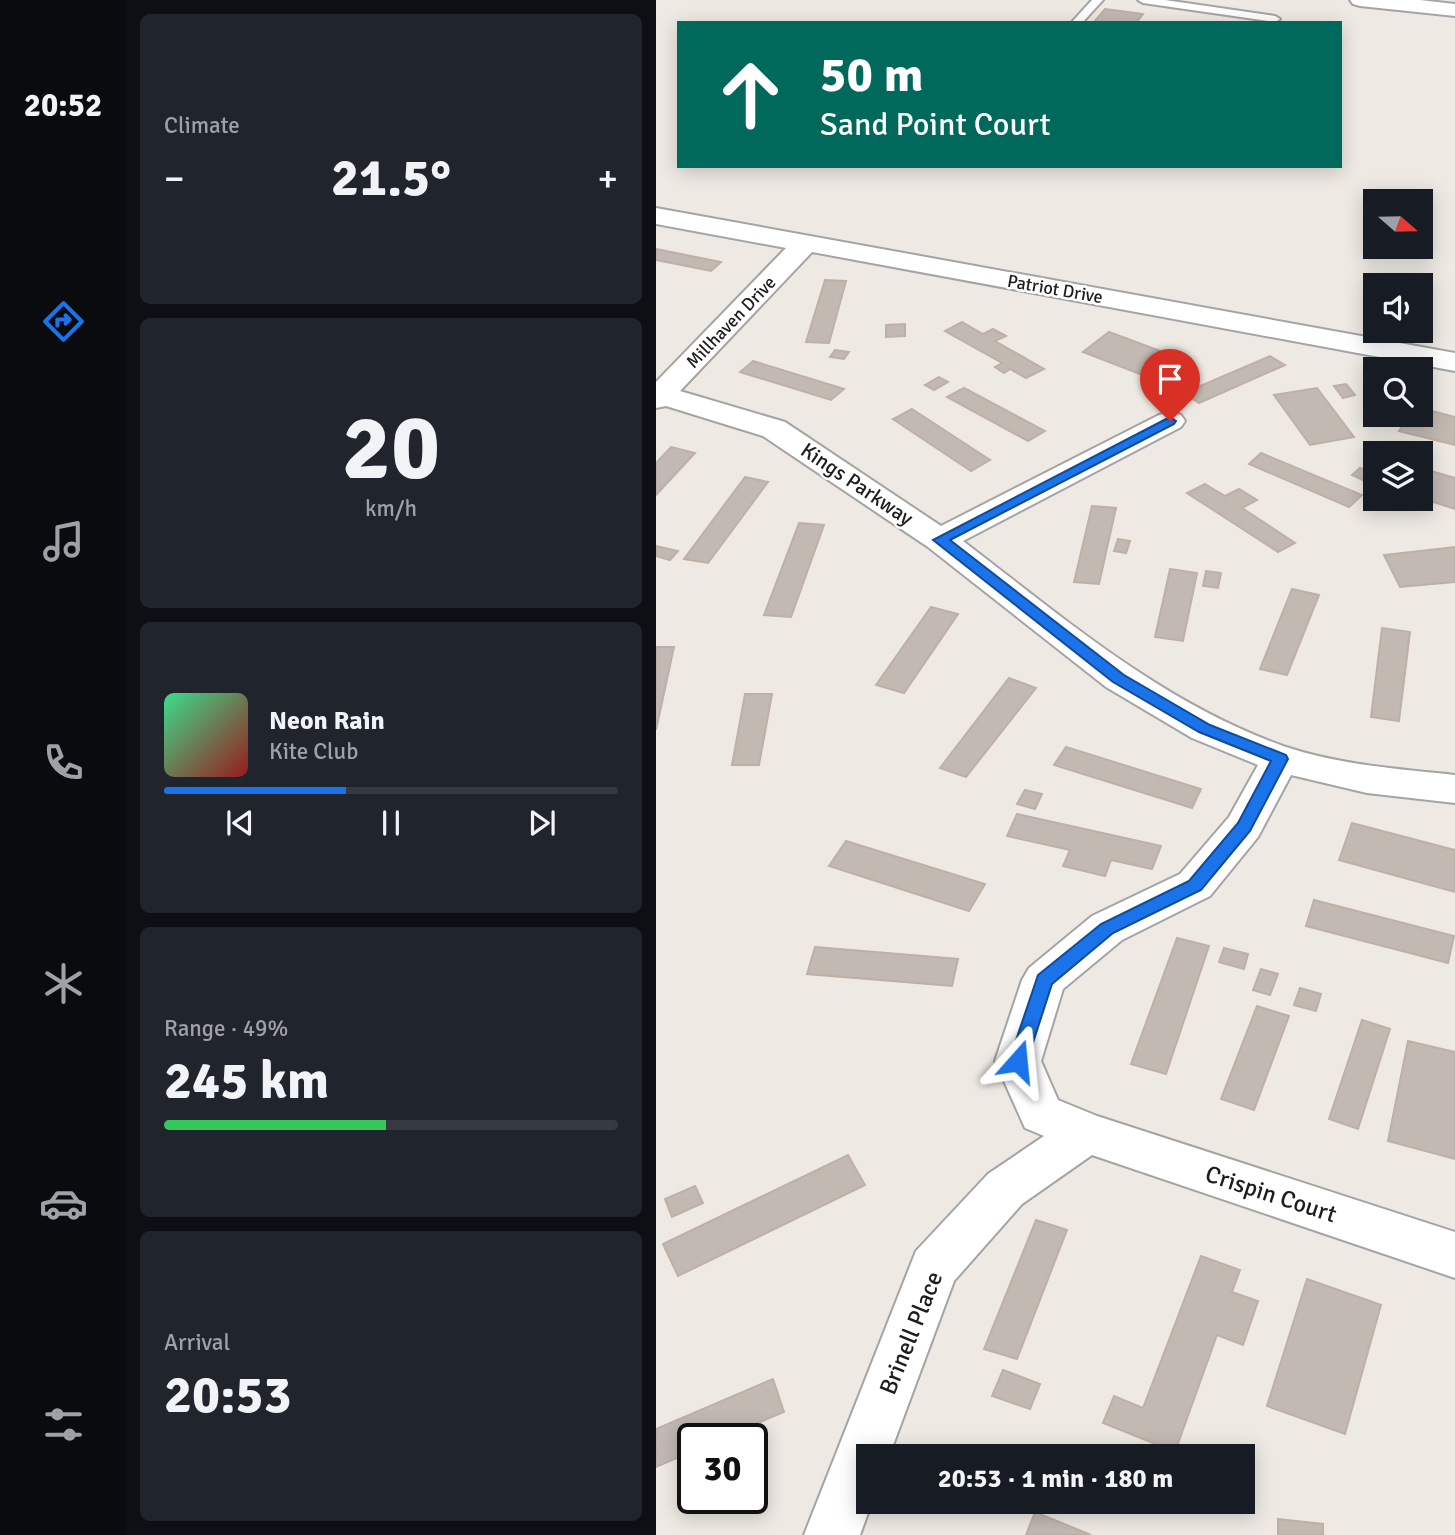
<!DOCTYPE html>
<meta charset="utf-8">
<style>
:root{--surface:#171b24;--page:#20242c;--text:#f1f3f6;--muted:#9ea1a6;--line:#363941;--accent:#1a73e8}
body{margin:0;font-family:Signika,sans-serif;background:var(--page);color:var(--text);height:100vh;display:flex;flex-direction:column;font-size:26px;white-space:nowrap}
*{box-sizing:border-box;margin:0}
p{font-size:23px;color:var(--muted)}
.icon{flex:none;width:38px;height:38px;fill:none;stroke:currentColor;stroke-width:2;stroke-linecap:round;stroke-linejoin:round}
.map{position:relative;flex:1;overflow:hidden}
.drawer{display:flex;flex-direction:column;gap:14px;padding:14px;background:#0d0f14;width:530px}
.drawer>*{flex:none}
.top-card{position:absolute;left:21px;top:21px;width:665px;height:147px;border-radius:0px;box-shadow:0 4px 18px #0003;background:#00695c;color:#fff;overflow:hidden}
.needle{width:46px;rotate:110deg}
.tools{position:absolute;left:707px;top:189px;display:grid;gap:14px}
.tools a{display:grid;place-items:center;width:70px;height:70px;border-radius:0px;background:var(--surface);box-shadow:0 4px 18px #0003;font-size:35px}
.speed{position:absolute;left:21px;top:1423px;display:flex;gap:14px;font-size:35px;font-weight:700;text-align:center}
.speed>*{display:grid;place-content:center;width:91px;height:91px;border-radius:50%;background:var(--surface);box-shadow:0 4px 18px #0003;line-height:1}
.speed .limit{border:4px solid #111;border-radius:10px;background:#fff;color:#111}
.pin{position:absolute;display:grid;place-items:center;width:60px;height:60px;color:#fff;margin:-72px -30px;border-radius:50% 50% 50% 0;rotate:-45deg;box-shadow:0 0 7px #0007}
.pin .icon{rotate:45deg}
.me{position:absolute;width:77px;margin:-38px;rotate:18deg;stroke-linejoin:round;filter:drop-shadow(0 0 5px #0008)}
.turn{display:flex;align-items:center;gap:24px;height:147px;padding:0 28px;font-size:32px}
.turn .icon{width:91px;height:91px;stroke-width:2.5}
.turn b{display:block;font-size:49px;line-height:60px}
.big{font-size:52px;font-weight:800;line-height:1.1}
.drawer .widget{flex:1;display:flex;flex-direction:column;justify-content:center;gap:10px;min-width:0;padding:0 24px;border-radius:10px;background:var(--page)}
.drawer .dial{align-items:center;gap:0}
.dial b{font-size:91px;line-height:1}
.song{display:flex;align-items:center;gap:21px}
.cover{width:84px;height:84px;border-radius:10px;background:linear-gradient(135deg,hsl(150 70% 55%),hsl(0 70% 35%))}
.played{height:7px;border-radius:4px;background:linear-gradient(90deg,var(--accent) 40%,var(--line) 40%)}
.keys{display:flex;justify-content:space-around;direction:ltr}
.heat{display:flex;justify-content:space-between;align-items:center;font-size:38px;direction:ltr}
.charge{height:10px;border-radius:5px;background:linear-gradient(90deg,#34c759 49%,var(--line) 0)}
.trip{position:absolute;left:200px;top:1444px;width:399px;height:70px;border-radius:0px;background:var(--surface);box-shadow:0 4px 18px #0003;font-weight:800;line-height:70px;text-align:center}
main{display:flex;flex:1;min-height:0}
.menu{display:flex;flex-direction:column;width:126px;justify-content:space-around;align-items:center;background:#090b0e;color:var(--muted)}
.menu .icon{width:49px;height:49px}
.menu .active{color:var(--accent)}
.menu b{font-size:32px;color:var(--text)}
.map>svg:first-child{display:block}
.building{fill:#c2b9b3;stroke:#bfb0a6;stroke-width:2}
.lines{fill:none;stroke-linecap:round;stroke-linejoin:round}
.service-casing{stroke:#a4a4a4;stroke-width:4}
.minor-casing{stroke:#a4a4a4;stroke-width:4}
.service{fill:#fff;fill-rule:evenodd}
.minor{fill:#fff;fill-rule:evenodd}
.route{fill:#1a73e8;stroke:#114b97;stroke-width:2}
.labels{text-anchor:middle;stroke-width:5;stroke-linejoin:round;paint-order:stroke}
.far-street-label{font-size:18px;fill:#1d1d1d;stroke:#fff}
.street-label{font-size:21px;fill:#1d1d1d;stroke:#fff}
.near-street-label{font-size:24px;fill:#1d1d1d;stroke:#fff}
</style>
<main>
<nav class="menu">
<b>20:52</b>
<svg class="icon active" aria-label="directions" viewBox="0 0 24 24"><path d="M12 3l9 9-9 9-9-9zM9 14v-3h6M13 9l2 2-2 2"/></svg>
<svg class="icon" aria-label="music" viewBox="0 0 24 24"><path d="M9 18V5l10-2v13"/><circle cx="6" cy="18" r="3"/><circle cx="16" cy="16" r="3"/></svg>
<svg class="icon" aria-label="phone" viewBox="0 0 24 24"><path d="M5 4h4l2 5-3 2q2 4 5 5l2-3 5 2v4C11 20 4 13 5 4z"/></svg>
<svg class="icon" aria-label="climate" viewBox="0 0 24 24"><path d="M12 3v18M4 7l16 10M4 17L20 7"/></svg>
<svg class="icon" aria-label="car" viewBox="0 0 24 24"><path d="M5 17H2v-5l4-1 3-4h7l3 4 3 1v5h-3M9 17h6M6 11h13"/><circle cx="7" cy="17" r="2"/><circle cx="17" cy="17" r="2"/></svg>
<svg class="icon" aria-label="filters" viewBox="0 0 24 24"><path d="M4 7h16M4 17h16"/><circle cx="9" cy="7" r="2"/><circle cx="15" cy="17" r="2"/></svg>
</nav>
<section class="drawer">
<div class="widget"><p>Climate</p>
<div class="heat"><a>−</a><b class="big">21.5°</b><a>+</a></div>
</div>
<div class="widget dial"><b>20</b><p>km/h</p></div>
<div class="widget">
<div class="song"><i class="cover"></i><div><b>Neon Rain</b><p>Kite Club</p></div></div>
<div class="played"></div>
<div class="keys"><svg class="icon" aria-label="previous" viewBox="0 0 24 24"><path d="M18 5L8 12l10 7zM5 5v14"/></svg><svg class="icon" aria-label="pause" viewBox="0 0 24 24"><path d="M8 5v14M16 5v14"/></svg><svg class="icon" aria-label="next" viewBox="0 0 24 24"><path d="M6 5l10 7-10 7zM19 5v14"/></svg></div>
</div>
<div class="widget"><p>Range · 49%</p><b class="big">245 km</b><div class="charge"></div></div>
<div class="widget"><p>Arrival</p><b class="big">20:53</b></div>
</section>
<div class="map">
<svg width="799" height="1535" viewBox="0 0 799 1535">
<rect width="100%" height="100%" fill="#eeeae3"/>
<g class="building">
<path d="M449,9L487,14L480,23H437Z"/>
<path d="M0,249L65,262L55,271L0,260Z"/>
<path d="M169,280L190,281L173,343L150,342Z"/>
<path d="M306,322L327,334L337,329L350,336L339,341L388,369L370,378L354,369L348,373L339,367L346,363L289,331Z"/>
<path d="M249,324V336L230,337V325Z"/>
<path d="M453,332L510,353L484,374L427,352Z"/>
<path d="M179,350L193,352L188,359L174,357Z"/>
<path d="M614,356L629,365L543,403L528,393Z"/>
<path d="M97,361L188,389L175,400L84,372Z"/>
<path d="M283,377L292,382L278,390L269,385Z"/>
<path d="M690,384L699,395L687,398L678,386Z"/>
<path d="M308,388L389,431L372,441L291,397Z"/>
<path d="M661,388L698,437L654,445L618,395Z"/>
<path d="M765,408L799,417V445L743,431L753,415H765Z"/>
<path d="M256,409L334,460L315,471L237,419Z"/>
<path d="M15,447L39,453L0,495V463Z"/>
<path d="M605,453L706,495L693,507L593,464Z"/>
<path d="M704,468L717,473L709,481L696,475Z"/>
<path d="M765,468L799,478V509L765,498Z"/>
<path d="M89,477L112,482L52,563L28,559Z"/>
<path d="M549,484L569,496L583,489L601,500L586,508L639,543L622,552L531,493Z"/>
<path d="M436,506L460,508L443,584L418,582Z"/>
<path d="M143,523L168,525L135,617L108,615Z"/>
<path d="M462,539L474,541L470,553L458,551Z"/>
<path d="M0,546L22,551L14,560L0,556Z"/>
<path d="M799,547V582L744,587L728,555Z"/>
<path d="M514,569L541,573L527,641L499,637Z"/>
<path d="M550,571L565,573L562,588L547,586Z"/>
<path d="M636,589L663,595L631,675L604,669Z"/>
<path d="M275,607L302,614L248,693L220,685Z"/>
<path d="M726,628L754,632L743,721L715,717Z"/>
<path d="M0,647H18L0,730Z"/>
<path d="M353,678L380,688L310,777L284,768Z"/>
<path d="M89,694H116L103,765H76Z"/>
<path d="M410,747L545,789L536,808L398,765Z"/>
<path d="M369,790L386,794L379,809L361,804Z"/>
<path d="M361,814L505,846L496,869L455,860L449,876L407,866L414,850L351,836Z"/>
<path d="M696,823L799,850V892L683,860Z"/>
<path d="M190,841L329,884L313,911L173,866Z"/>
<path d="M658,900L798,936L792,963L650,926Z"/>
<path d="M521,938L553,946L510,1074L475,1064Z"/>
<path d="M159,947L302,959L296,986L151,974Z"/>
<path d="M568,948L592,954L588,969L563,962Z"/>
<path d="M605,969L622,974L614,995L597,990Z"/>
<path d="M644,988L665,994L660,1011L638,1005Z"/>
<path d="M601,1006L633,1016L598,1110L565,1099Z"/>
<path d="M706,1020L734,1029L702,1129L673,1119Z"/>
<path d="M752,1041L799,1052V1159L732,1141Z"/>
<path d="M192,1155L209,1185L22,1276L7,1244Z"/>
<path d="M39,1186L47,1203L16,1217L9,1199Z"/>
<path d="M380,1220L411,1230L361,1359L328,1349Z"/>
<path d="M545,1256L584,1270L576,1292L602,1301L587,1345L561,1335L519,1452L447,1423L458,1396L487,1408Z"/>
<path d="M651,1279L725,1305L689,1434L611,1406Z"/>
<path d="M347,1370L384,1384L374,1409L336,1396Z"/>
<path d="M117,1379L128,1412L66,1438H37V1451L0,1467V1429Z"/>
<path d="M379,1512L435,1535H370Z"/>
<path d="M622,1519L667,1524V1535H622Z"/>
</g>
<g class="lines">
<defs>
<g id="service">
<path d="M436,0H447L426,23H415Z"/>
<path d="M482,0H509L619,16L624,19L619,22L487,3Z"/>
</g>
<g id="minor">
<path d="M694,0H764L799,4V16L704,6L697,4Z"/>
<path d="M0,208L799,353V371L156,252L24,391L129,422L285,526L503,415L514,412L525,415L529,421L525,427L307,541C409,619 507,704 630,747C684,765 743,769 799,775V803L711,793L635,775L602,837L554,896L466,940L407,989L385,1061L402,1100L441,1116L799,1232V1278L436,1155L366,1204L298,1281L233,1456H212V1502H216L204,1535H148L260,1251L332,1174L388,1136L369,1128L339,1061L366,980L373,968L436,916L524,874L573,817L602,765L536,738L450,687L272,547L107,436L10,406L0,408V382L130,248L0,224Z"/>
</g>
</defs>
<use href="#service" class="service-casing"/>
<use href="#minor" class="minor-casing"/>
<use href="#service" class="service"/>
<use href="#minor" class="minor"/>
</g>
<path class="route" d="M514,417L520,421L518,424L294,540L468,675L554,725L630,755L632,759L594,831L545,890L457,933L396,984L371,1061L369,1067L362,1069L355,1067L353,1061L382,975L445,924L533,881L582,823L615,761L543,732L457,682L277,540Z"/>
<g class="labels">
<g class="far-street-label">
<text transform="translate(399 289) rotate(10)" y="6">Patriot Drive</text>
<text transform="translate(75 322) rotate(-46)" y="6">Millhaven Drive</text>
</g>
<g class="street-label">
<text transform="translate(201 484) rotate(34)" y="7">Kings Parkway</text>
</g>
<g class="near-street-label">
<text transform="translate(615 1194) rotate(18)" y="8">Crispin Court</text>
<text transform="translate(255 1333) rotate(-68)" y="8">Brinell Place</text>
</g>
</g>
</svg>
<div class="tools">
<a><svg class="needle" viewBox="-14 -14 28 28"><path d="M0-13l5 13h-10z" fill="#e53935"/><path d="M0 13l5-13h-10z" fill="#9ea1a6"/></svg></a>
<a><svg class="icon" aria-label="sound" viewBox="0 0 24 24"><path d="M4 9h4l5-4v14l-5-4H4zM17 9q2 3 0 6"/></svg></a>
<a><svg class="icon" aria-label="search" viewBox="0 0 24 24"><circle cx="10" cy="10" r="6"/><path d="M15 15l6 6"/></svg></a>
<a><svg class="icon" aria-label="layers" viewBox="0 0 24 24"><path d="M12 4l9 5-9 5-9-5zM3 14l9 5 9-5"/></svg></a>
</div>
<div class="speed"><div class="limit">30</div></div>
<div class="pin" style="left:514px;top:421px;background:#d93025"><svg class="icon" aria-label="arrive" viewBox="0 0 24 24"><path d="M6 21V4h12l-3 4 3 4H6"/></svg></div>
<svg class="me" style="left:362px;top:1061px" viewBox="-20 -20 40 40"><path d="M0-17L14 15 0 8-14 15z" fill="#1a73e8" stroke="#fff" stroke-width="4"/></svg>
<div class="trip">20:53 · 1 min · 180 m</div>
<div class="top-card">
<div class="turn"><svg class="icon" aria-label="ahead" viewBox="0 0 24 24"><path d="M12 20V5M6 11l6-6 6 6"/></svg><div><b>50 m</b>Sand Point Court</div></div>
</div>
</div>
</main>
